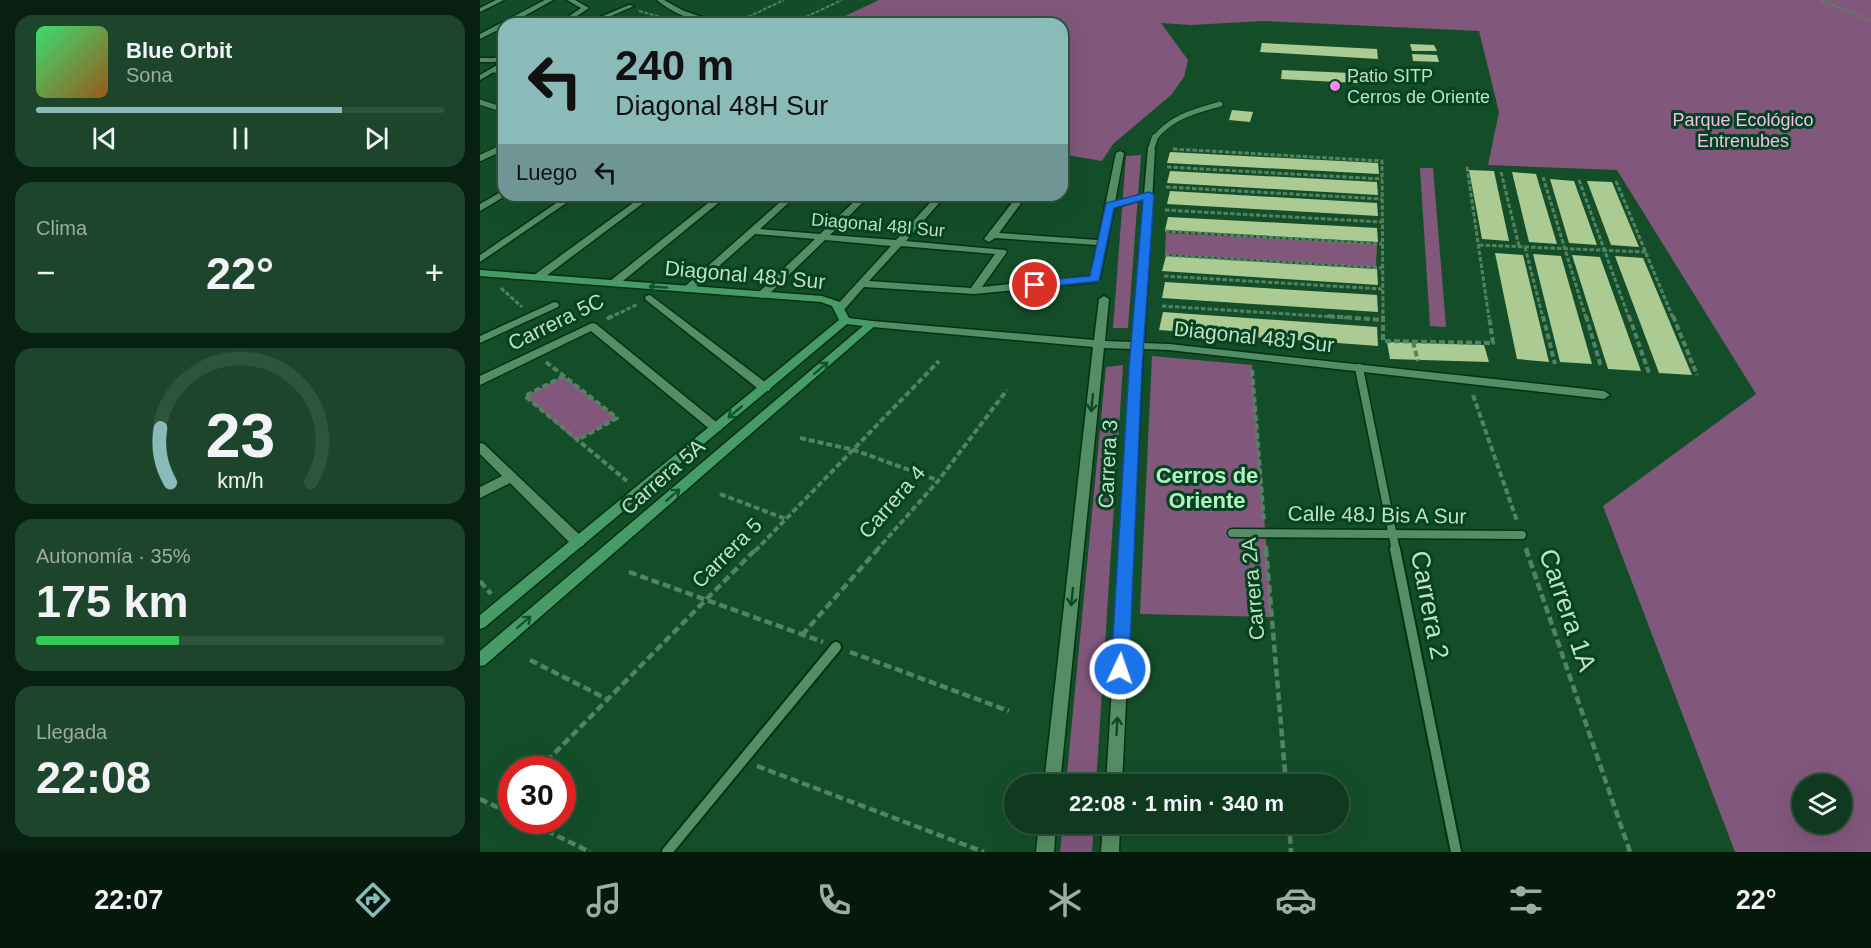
<!DOCTYPE html>
<html lang="es">
<meta charset="utf-8">
<style>
:root{--surface:#0f3a1f;--page:#1d452c;--text:#f1f3f6;--muted:#9bada4;--line:#2f543d;--accent:#8bbbb9}
body{margin:0;font-family:Arial,sans-serif;background:var(--page);color:var(--text);height:100vh;display:flex;flex-direction:column;font-size:22px;white-space:nowrap}
*{box-sizing:border-box;margin:0}
p{font-size:20px;color:var(--muted)}
.icon{flex:none;width:33px;height:33px;fill:none;stroke:currentColor;stroke-width:2;stroke-linecap:round;stroke-linejoin:round}
.map{position:relative;flex:1;overflow:hidden}
.sheet{display:flex;flex-direction:column;gap:15px;padding:15px;background:#082011;width:480px}
.sheet>*{flex:none}
.banner{position:absolute;left:18px;top:18px;width:570px;height:183px;border-radius:18px;box-shadow:0 6px 24px #0002,0 0 0 2px var(--line);background:#8bbbb9;color:#111;overflow:hidden}
.buttons{position:absolute;left:1312px;top:774px;display:grid;gap:12px}
.buttons a{display:grid;place-items:center;width:60px;height:60px;border-radius:50%;background:var(--surface);box-shadow:0 6px 24px #0002,0 0 0 2px var(--line);font-size:30px}
.speed{position:absolute;left:18px;top:756px;display:flex;gap:12px;font-size:30px;font-weight:700;text-align:center}
.speed>*{display:grid;place-content:center;width:78px;height:78px;border-radius:50%;background:var(--surface);box-shadow:0 6px 24px #0002,0 0 0 2px var(--line);line-height:1}
.speed .limit{border:9px solid #d22;background:#fff;color:#111}
.pin{position:absolute;display:grid;place-items:center;width:51px;height:51px;color:#fff;margin:-26px;border:3px solid #fff;border-radius:50%;box-shadow:0 2px 6px #0007}
.me{position:absolute;width:66px;margin:-33px;rotate:3deg;stroke-linejoin:round;filter:drop-shadow(0 0 4px #0008)}
.turn{display:flex;align-items:center;gap:21px;height:126px;padding:0 18px;font-size:27px}
.turn .icon{width:78px;height:78px;stroke-width:2.5}
.turn b{display:block;font-size:42px;line-height:51px}
.then{display:flex;align-items:center;height:57px;padding:0 18px;background:#0003;gap:12px;font-size:22px}
.big{font-size:45px;font-weight:800;line-height:1.1}
.sheet .card{flex:1;display:flex;flex-direction:column;justify-content:center;gap:9px;min-width:0;padding:0 21px;border-radius:18px;background:var(--page)}
.sheet .dial{align-items:center;gap:0}
.dial svg{height:156px;overflow:visible;fill:none;stroke:var(--line);stroke-width:7;stroke-linecap:round;text-anchor:middle}
.dial text{fill:var(--text);stroke:none}
.song{display:flex;align-items:center;gap:18px}
.cover{width:72px;height:72px;border-radius:9px;background:linear-gradient(135deg,hsl(140 70% 55%),hsl(30 70% 35%))}
.played{height:6px;border-radius:3px;background:linear-gradient(90deg,var(--accent) 75%,var(--line) 75%)}
.keys{display:flex;justify-content:space-around;direction:ltr}
.heat{display:flex;justify-content:space-between;align-items:center;font-size:33px;direction:ltr}
.charge{height:9px;border-radius:4px;background:linear-gradient(90deg,#34c759 35%,var(--line) 0)}
.trip{position:absolute;left:524px;top:774px;width:345px;height:60px;border-radius:30px;background:var(--surface);box-shadow:0 6px 24px #0002,0 0 0 2px var(--line);font-weight:800;line-height:60px;text-align:center}
.tabs{display:flex;height:96px;justify-content:space-around;align-items:center;background:#06170c;color:var(--muted)}
.tabs .icon{width:42px;height:42px}
.tabs .current{color:var(--accent)}
.tabs b{font-size:27px;color:var(--text)}
main{display:flex;flex:1;min-height:0}
.map>svg:first-child{display:block}
.green{fill:#82577c;fill-rule:evenodd}
.building{fill:#abcb92}
.lines{fill:none;stroke-linecap:round;stroke-linejoin:round}
.lane-far3-casing{stroke:#043116;stroke-width:7}
.lane-far2-casing{stroke:#043116;stroke-width:8}
.lane-far1-casing{stroke:#043116;stroke-width:11}
.lane-casing{stroke:#043116;stroke-width:14}
.street-casing{stroke:#043116;stroke-width:3}
.secondary-casing{stroke:#043116;stroke-width:3}
.path-far3{stroke:#548364;stroke-width:2;stroke-dasharray:4 1.5;stroke-linecap:butt}
.path-far2{stroke:#548364;stroke-width:3;stroke-dasharray:4.5 2;stroke-linecap:butt}
.path-far1{stroke:#548364;stroke-width:4;stroke-dasharray:6 3;stroke-linecap:butt}
.path{stroke:#548364;stroke-width:4.5;stroke-dasharray:8 4;stroke-linecap:butt}
.lane-far3{stroke:#558d64;stroke-width:5}
.lane-far2{stroke:#558d64;stroke-width:6}
.lane-far1{stroke:#558d64;stroke-width:8}
.lane{stroke:#558d64;stroke-width:10}
.street{fill:#558d64;fill-rule:evenodd}
.secondary{fill:#479c65;fill-rule:evenodd}
.oneway{stroke:#11552d}
.oneway2{stroke:#0c4a26}
.route{fill:#1a73e8;stroke:#114b97;stroke-width:1.5}
.poi-dot{fill:#f888ea;stroke:#04431f;stroke-width:2}
.labels{text-anchor:middle;stroke-width:6;stroke-linejoin:round;paint-order:stroke}
.far-poi-label{font-size:18px;fill:#c3dfc9;stroke:#04431f;text-anchor:start}
.far-park-label{font-size:18px;fill:#f8bdee;stroke:#04431f}
.far-street-label{font-size:18px;fill:#c3dfc9;stroke:#04431f}
.street-label{font-size:21px;fill:#c3dfc9;stroke:#04431f}
.neighbourhood-label{font-size:22px;font-weight:bold;fill:#b5f0c3;stroke:#04431f}
.near-street-label{font-size:26px;fill:#c3dfc9;stroke:#04431f}
</style>
<main>
<section class="sheet">
<div class="card">
<div class="song"><i class="cover"></i><div><b>Blue Orbit</b><p>Sona</p></div></div>
<div class="played"></div>
<div class="keys"><svg class="icon" aria-label="previous" viewBox="0 0 24 24"><path d="M18 5L8 12l10 7zM5 5v14"/></svg><svg class="icon" aria-label="pause" viewBox="0 0 24 24"><path d="M8 5v14M16 5v14"/></svg><svg class="icon" aria-label="next" viewBox="0 0 24 24"><path d="M6 5l10 7-10 7zM19 5v14"/></svg></div>
</div>
<div class="card"><p>Clima</p>
<div class="heat"><a>−</a><b class="big">22°</b><a>+</a></div>
</div>
<div class="card dial"><svg viewBox="0 0 100 80">
<path d="M14 69A42 42 0 1 1 86 69"/>
<path d="M14 69A42 42 0 0 1 9 41" stroke="#8bbbb9"/>
<text x="50" y="56" font-size="32" font-weight="700">23</text>
<text x="50" y="72" font-size="11">km/h</text>
</svg></div>
<div class="card"><p>Autonomía · 35%</p><b class="big">175 km</b><div class="charge"></div></div>
<div class="card"><p>Llegada</p><b class="big">22:08</b></div>
</section>
<div class="map">
<svg width="1391" height="852" viewBox="0 0 1391 852">
<rect width="100%" height="100%" fill="#144e29"/>
<g class="green">
<path d="M399,0H1391V852H1255L1123,506L1276,394L1137,170L1008,165L1019,112L999,31L784,21L711,25L681,23L708,60L704,77L691,95L633,144L622,161L582,154V24H348ZM1362,784V824H1323V784Z"/>
<path d="M661,155L648,328H633L646,156Z"/>
<path d="M940,168H953L966,327L950,326Z"/>
<path d="M686,233L897,244L896,267L685,254Z"/>
<path d="M672,356L772,365L792,617L660,614Z"/>
<path d="M643,365L616,784H586L626,367Z"/>
<path d="M84,376L137,418L96,441L45,396Z"/>
<path d="M583,824H614L612,852H580Z"/>
</g>
<g class="building">
<path d="M782,43L897,49L898,59L780,52Z"/>
<path d="M930,44L954,45L957,51H932Z"/>
<path d="M932,54L957,55L959,62L933,61Z"/>
<path d="M802,70L894,74L895,84L801,79Z"/>
<path d="M752,110L773,112L770,122L749,120Z"/>
<path d="M690,152L898,163L899,174L687,163Z"/>
<path d="M989,170L1014,171L1029,241L1002,239Z"/>
<path d="M690,171L897,182L898,195L687,183Z"/>
<path d="M1032,172L1056,174L1077,244L1049,242Z"/>
<path d="M1070,179L1094,181L1117,245L1089,243Z"/>
<path d="M1107,181L1132,182L1159,247L1131,245Z"/>
<path d="M690,191L897,203L898,216L687,204Z"/>
<path d="M688,217L897,228L898,242L685,230Z"/>
<path d="M1015,253L1043,255L1069,362L1037,359Z"/>
<path d="M1053,254L1081,256L1112,364L1080,362Z"/>
<path d="M1092,255L1120,257L1161,371L1128,369Z"/>
<path d="M686,256L897,269L898,285L682,271Z"/>
<path d="M1135,256L1163,258L1212,375L1179,373Z"/>
<path d="M685,282L897,295L898,312L682,298Z"/>
<path d="M683,312L897,327L898,346L679,330Z"/>
<path d="M907,342L1004,345L1009,362L910,359Z"/>
</g>
<g class="lines">
<defs>
<g id="lane-far3">
<path d="M14,70L24,71"/>
<path d="M0,102L24,110"/>
<path d="M674,139C690,117 715,111 740,104"/>
</g>
<g id="lane-far2">
<path d="M671,149L675,137"/>
<path d="M0,158L24,147"/>
</g>
<g id="lane-far1">
<path d="M879,368L916,551"/>
<path d="M752,533L1042,535"/>
</g>
<g id="lane">
<path d="M915,549L976,852"/>
<path d="M187,852L356,647"/>
</g>
<g id="street">
<path d="M16,0H24L0,12V8Z"/>
<path d="M65,0H73L30,24H24V27L0,39V34Z"/>
<path d="M87,0H95L109,8L85,24H78L101,8Z"/>
<path d="M177,0H184L204,11L243,24C221,24 194,15 177,0Z"/>
<path d="M149,5L154,6L113,24H104Z"/>
<path d="M24,54V59L15,62H0V58H14Z"/>
<path d="M24,61V66L0,80V75Z"/>
<path d="M668,147L675,149L664,343L689,344L1124,391L1130,395L1124,399L689,350L663,349L642,784H626L653,349L624,348L580,784H564L613,347L392,327L387,324L392,321L614,340L619,299L624,296L629,299L625,341L653,342L664,199L634,208L620,279L615,282L494,294L384,287L364,310H356L355,308L356,306L411,246L345,240L286,297L282,298L277,295L278,293L335,239L275,234L211,291L207,292L202,289L308,195H317L280,229L340,234L381,195H390L350,235L416,240L457,195H466L426,241L525,250L527,252L502,287L611,276L617,245L515,238L509,242L504,239L538,195H547L519,233L618,240L636,153L640,151L644,153L635,202L664,194ZM421,246L515,254L491,288L389,281Z"/>
<path d="M24,190V195H27L0,211V204Z"/>
<path d="M88,195H98L0,262V255Z"/>
<path d="M164,195H174L62,279H54V275Z"/>
<path d="M238,195H248L138,285H130V281Z"/>
<path d="M170,295L289,385L291,388L289,391H281L166,300L165,298L166,296Z"/>
<path d="M74,302L78,303L79,305L78,307L0,343V336Z"/>
<path d="M112,323L116,324L240,425L242,428L240,431H232L111,331L0,385V376Z"/>
<path d="M0,443L4,444L103,538L105,542L103,546L98,547L93,546L30,483L0,498V487L22,476L0,454Z"/>
<path d="M559,824H576L574,852H556Z"/>
<path d="M623,824H640L639,852H621Z"/>
</g>
<path id="secondary" d="M0,270L342,296L360,302L369,318L392,321L397,324L5,665L0,666V651L383,326L367,324L5,627L0,629V615L359,320L352,306L341,302L0,276Z"/>
</defs>
<use href="#lane-far3" class="lane-far3-casing"/>
<use href="#lane-far2" class="lane-far2-casing"/>
<use href="#lane-far1" class="lane-far1-casing"/>
<use href="#lane" class="lane-casing"/>
<use href="#street" class="street-casing"/>
<use href="#secondary" class="secondary-casing"/>
<g class="path-far3">
<path d="M1341,0L1391,21"/>
<path d="M159,11L181,17"/>
<path d="M253,24L304,0"/>
<path d="M311,24L362,0"/>
</g>
<g class="path-far2">
<path d="M693,149L902,161L903,318"/>
<path d="M687,167L902,179"/>
<path d="M987,167L1009,318"/>
<path d="M1021,172L1039,246"/>
<path d="M1063,177L1106,318"/>
<path d="M1099,180L1149,318"/>
<path d="M1136,181L1193,318"/>
<path d="M686,187L902,199"/>
<path d="M685,210L902,222"/>
<path d="M685,231L902,244"/>
<path d="M999,245L1166,252"/>
<path d="M1045,247L1063,318"/>
<path d="M685,255L902,268"/>
<path d="M684,276L902,289"/>
<path d="M21,288L42,307"/>
<path d="M682,306L871,318"/>
<path d="M129,318L158,304"/>
</g>
<g class="path-far1">
<path d="M848,316L903,320"/>
<path d="M903,316V341L1013,343L1009,316"/>
<path d="M1063,316L1075,364"/>
<path d="M1106,316L1121,367"/>
<path d="M1149,316L1169,373"/>
<path d="M1193,316L1217,375"/>
<path d="M127,319L132,316"/>
<path d="M933,342L938,361"/>
<path d="M66,362L137,418L96,441"/>
<path d="M772,370L784,521"/>
<path d="M84,376L45,396L147,481"/>
<path d="M993,395L1037,521"/>
<path d="M320,438L374,450L457,480"/>
<path d="M240,494L306,519"/>
<path d="M786,546V551"/>
<path d="M1046,548L1047,551"/>
<path d="M275,551L459,361"/>
<path d="M396,551L458,481L527,390"/>
</g>
<g class="path">
<path d="M786,549L806,784"/>
<path d="M1046,549L1150,852"/>
<path d="M149,572L343,642"/>
<path d="M0,581L11,594"/>
<path d="M322,635L398,549"/>
<path d="M370,652L529,711"/>
<path d="M50,660L127,699"/>
<path d="M277,766L504,852"/>
<path d="M58,770L276,549"/>
<path d="M0,799L32,814"/>
<path d="M20,808L32,797"/>
<path d="M45,820L110,852"/>
<path d="M809,824L811,852"/>
</g>
<use href="#lane-far3" class="lane-far3"/>
<use href="#lane-far2" class="lane-far2"/>
<use href="#lane-far1" class="lane-far1"/>
<use href="#lane" class="lane"/>
<use href="#street" class="street"/>
<use href="#secondary" class="secondary"/>
</g>
<defs><path id="oneway-shaft" d="M-6 0H5M1.5-3L5.5 0L1.5 3" fill="none" stroke-width="1.6" stroke-linecap="round" stroke-linejoin="round" transform="scale(1.5)"/></defs>
<g class="oneway">
<use href="#oneway-shaft" transform="translate(178 287) rotate(-176)"/>
<use href="#oneway-shaft" transform="translate(341 368) rotate(-41)"/>
<use href="#oneway-shaft" transform="translate(255 412) rotate(140)"/>
<use href="#oneway-shaft" transform="translate(193 495) rotate(-41)"/>
<use href="#oneway-shaft" transform="translate(44 622) rotate(-41)"/>
</g>
<g class="oneway2">
<use href="#oneway-shaft" transform="translate(612 403) rotate(96)"/>
<use href="#oneway-shaft" transform="translate(592 597) rotate(96)"/>
<use href="#oneway-shaft" transform="translate(637 726) rotate(-87)"/>
</g>
<path class="route" d="M669,192L674,195L662,368L649,669L646,674L640,676L634,674L631,669L649,368L663,200L634,208L619,281L555,288L549,285L555,281L610,276L626,203Z"/>
<circle class="poi-dot" cx="855" cy="86" r="6"/>
<g class="labels">
<g class="far-poi-label">
<text x="867" y="82">Patio SITP<tspan x="867" dy="21">Cerros de Oriente</tspan></text>
</g>
<g class="far-park-label">
<text x="1263" y="126">Parque Ecológico<tspan x="1263" dy="21">Entrenubes</tspan></text>
</g>
<g class="far-street-label">
<text transform="translate(398 225) rotate(5)" y="6">Diagonal 48I Sur</text>
</g>
<g class="street-label">
<text transform="translate(265 275) rotate(5)" y="7">Diagonal 48J Sur</text>
<text transform="translate(76 322) rotate(-26)" y="7">Carrera 5C</text>
<text transform="translate(774 337) rotate(6)" y="7">Diagonal 48J Sur</text>
<text transform="translate(628 464) rotate(-87)" y="7">Carrera 3</text>
<text transform="translate(183 477) rotate(-41)" y="7">Carrera 5A</text>
<text transform="translate(412 502) rotate(-49)" y="7">Carrera 4</text>
<text transform="translate(897 515) rotate(1)" y="7">Calle 48J Bis A Sur</text>
<text transform="translate(247 553) rotate(-45)" y="7">Carrera 5</text>
<text transform="translate(773 589) rotate(-95)" y="7">Carrera 2A</text>
</g>
<g class="neighbourhood-label">
<text x="727" y="483">Cerros de<tspan x="727" dy="25">Oriente</tspan></text>
</g>
<g class="near-street-label">
<text transform="translate(950 605) rotate(79)" y="9">Carrera 2</text>
<text transform="translate(1088 610) rotate(71)" y="9">Carrera 1A</text>
</g>
</g>
</svg>
<div class="buttons">
<a><svg class="icon" aria-label="layers" viewBox="0 0 24 24"><path d="M12 4l9 5-9 5-9-5zM3 14l9 5 9-5"/></svg></a>
</div>
<div class="speed"><div class="limit">30</div></div>
<div class="pin" style="left:555px;top:285px;background:#d93025"><svg class="icon" aria-label="arrive" viewBox="0 0 24 24"><path d="M6 21V4h12l-3 4 3 4H6"/></svg></div>
<svg class="me" style="left:640px;top:669px" viewBox="-20 -20 40 40"><circle r="17" fill="#1a73e8" stroke="#fff" stroke-width="3"/><path d="M0-11L8 9 0 5-8 9z" fill="#fff"/></svg>
<div class="trip">22:08 · 1 min · 340 m</div>
<div class="banner">
<div class="turn"><svg class="icon" aria-label="left" viewBox="0 0 24 24"><path d="M17 20v-9H6M10 6l-5 5 5 5"/></svg><div><b>240 m</b>Diagonal 48H Sur</div></div>
<div class="then">Luego<svg class="icon" aria-label="left" viewBox="0 0 24 24"><path d="M17 20v-9H6M10 6l-5 5 5 5"/></svg></div>
</div>
</div>
</main>
<nav class="tabs">
<b>22:07</b>
<svg class="icon current" aria-label="directions" viewBox="0 0 24 24"><path d="M12 3l9 9-9 9-9-9zM9 14v-3h6M13 9l2 2-2 2"/></svg>
<svg class="icon" aria-label="music" viewBox="0 0 24 24"><path d="M9 18V5l10-2v13"/><circle cx="6" cy="18" r="3"/><circle cx="16" cy="16" r="3"/></svg>
<svg class="icon" aria-label="phone" viewBox="0 0 24 24"><path d="M5 4h4l2 5-3 2q2 4 5 5l2-3 5 2v4C11 20 4 13 5 4z"/></svg>
<svg class="icon" aria-label="climate" viewBox="0 0 24 24"><path d="M12 3v18M4 7l16 10M4 17L20 7"/></svg>
<svg class="icon" aria-label="car" viewBox="0 0 24 24"><path d="M5 17H2v-5l4-1 3-4h7l3 4 3 1v5h-3M9 17h6M6 11h13"/><circle cx="7" cy="17" r="2"/><circle cx="17" cy="17" r="2"/></svg>
<svg class="icon" aria-label="filters" viewBox="0 0 24 24"><path d="M4 7h16M4 17h16"/><circle cx="9" cy="7" r="2"/><circle cx="15" cy="17" r="2"/></svg>
<b>22°</b>
</nav>
